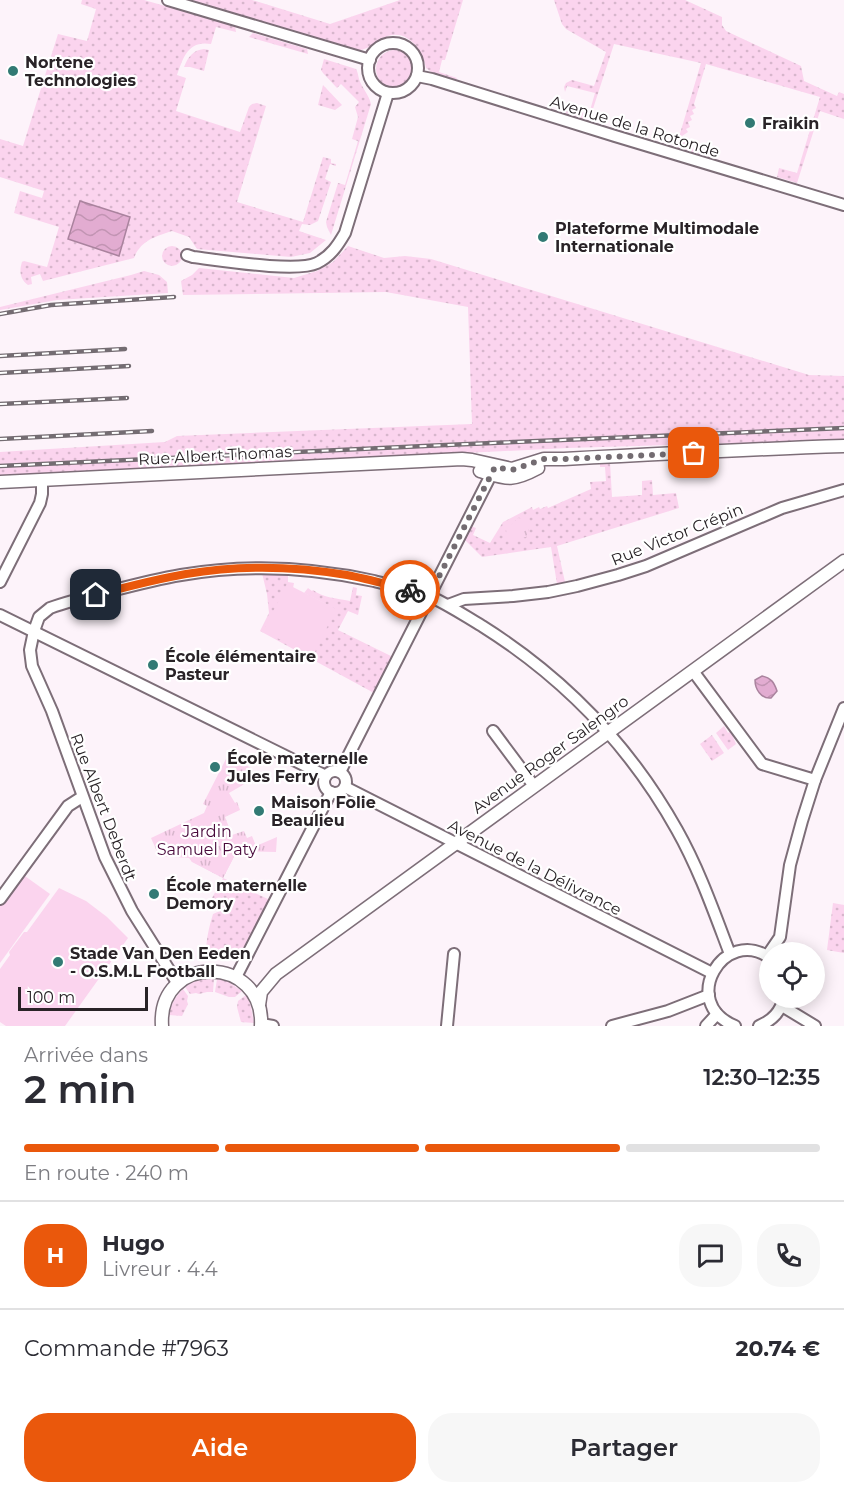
<!DOCTYPE html>
<html lang="fr">
<meta charset="utf-8">
<style>
:root{--surface:#fff;--page:#f7f7f7;--text:#2b2b33;--muted:#7c7c81;--line:#e1e1e2;--accent:#ea580c}
body{margin:0;font-family:Montserrat,sans-serif;background:var(--page);color:var(--text);height:100vh;display:flex;flex-direction:column;font-size:22px;white-space:nowrap}
*{box-sizing:border-box;margin:0}
p{font-size:20px;color:var(--muted)}
.icon{flex:none;width:33px;height:33px;fill:none;stroke:currentColor;stroke-width:2;stroke-linecap:round;stroke-linejoin:round}
.map{position:relative;height:1026px;overflow:hidden}
.panel{display:flex;flex-direction:column;background:var(--surface);flex:1}
.panel>*{flex:none}
.controls{position:absolute;left:759px;top:942px;display:grid;gap:12px}
.controls a{display:grid;place-items:center;width:66px;height:66px;border-radius:50%;background:var(--surface);box-shadow:0 3px 15px #0003;font-size:30px}
.scale{position:absolute;left:18px;bottom:15px;width:130px;box-sizing:border-box;padding-left:6px;border:3px solid #292327;border-top:0;font-size:16px;line-height:21px;white-space:nowrap;color:#292327;-webkit-text-stroke:4px #fff;paint-order:stroke}
.pin{position:absolute;display:grid;place-items:center;width:51px;height:51px;color:#fff;margin:-26px;border-radius:12px;box-shadow:0 3px 9px #0006}
.courier{position:absolute;display:grid;place-items:center;width:60px;height:60px;margin:-30px;border:4px solid #ea580c;border-radius:50%;background:#fff;color:#222;box-shadow:0 2px 8px #0007}
.head em{font-style:normal;font-weight:600}
.head div{display:flex;flex-direction:column-reverse}
.head{display:flex;align-items:center;justify-content:space-between;height:102px;padding:0 24px}
h1{font-size:39px;font-weight:600;line-height:45px}
.bar{display:grid;grid-template-columns:repeat(4,1fr);gap:9px 6px;align-content:center;height:72px;padding:0 24px}
.bar i{height:8px;border-radius:4px;background:var(--line)}
.bar .selected{background:var(--accent)}
.bar p{grid-column:span 4}
.line{display:flex;align-items:center;gap:15px;padding:0 24px;border-top:2px solid var(--line)}
.line div{flex:1}
.round{display:grid;place-items:center;flex:none;width:63px;height:63px;border-radius:24px;background:var(--page)}
.cta{display:flex;gap:12px;margin-top:auto;padding:12px 24px}
.cta a{flex:1;height:69px;border-radius:24px;background:var(--accent);color:#fff;font-size:24px;font-weight:600;line-height:69px;text-align:center}
.cta a+a{background:var(--page);color:var(--text)}
.map>svg:first-child{display:block}
.grass{fill:url(#grass-dots)}
.park{fill:url(#park-tufts)}
.pitch{fill:#fbd4ee}
.water{fill:url(#water-waves);stroke:#aa839e;stroke-width:1.5}
.lines{fill:none;stroke-linecap:round;stroke-linejoin:round}
.minor-casing{stroke:#7d6e78;stroke-width:14}
.tertiary-casing{stroke:#7d6e78;stroke-width:15}
.minor{stroke:#fff;stroke-width:10}
.tertiary{stroke:#fff;stroke-width:12}
.rail-casing{stroke:#746c72;stroke-width:4.5}
.rail{stroke:#fff;stroke-width:2;stroke-dasharray:7;stroke-linecap:butt}
.done{stroke:#736c71;stroke-width:6;stroke-dasharray:0 10.8}
.route{stroke:#ea580c;stroke-width:8}
.poi-dot{fill:#327a74;stroke:#fff;stroke-width:2}
.labels{text-anchor:middle;stroke-width:4.5;stroke-linejoin:round;paint-order:stroke}
.poi-label{font-size:16px;font-weight:bold;fill:#292327;stroke:#fff;text-anchor:start}
.street-label{font-size:16px;fill:#292327;stroke:#fff}
.park-label{font-size:16px;fill:#490a3c;stroke:#fff}
</style>
<div class="map">
<svg width="844" height="1026" viewBox="0 0 844 1026">
<defs>
<pattern id="grass-dots" width="8" height="8" patternUnits="userSpaceOnUse" patternTransform="scale(1.5)"><rect width="8" height="8" fill="#fbd4ee"/><path d="M2 2h.1M6 6h.1" fill="none" stroke="#d7b6cc" stroke-width="1.8" stroke-linecap="round"/></pattern>
<pattern id="park-tufts" width="24" height="20" patternUnits="userSpaceOnUse" patternTransform="scale(1.5)"><rect width="24" height="20" fill="#fbd4ee"/><path d="M3 7l-1-3M5 7V3M7 7l1-3M15 17l-1-3M17 17v-4M19 17l1-3" fill="none" stroke="#d7b6cc"/></pattern>
<pattern id="water-waves" width="16" height="10" patternUnits="userSpaceOnUse" patternTransform="scale(1.5)"><rect width="16" height="10" fill="#e2acd1"/><path d="M0 5q4-4 8 0t8 0" fill="none" stroke="#c294b3"/></pattern>
</defs>
<rect width="100%" height="100%" fill="#fdf3fa"/>
<g class="grass">
<path d="M82,0h62l91,26 1,6 -20,-5 -5,17c-23,-4 -28,14 -34,31l9,3 -10,33 64,21 9,-25 3,-3 5,-1 9,3 -29,96 66,20 20,-65 8,2v4l5,1v2l-6,-2 -5,15 6,3 -13,39 -8,4 -8,-1 -3,7 27,9 -16,13 -19,4 -94,-8 -8,-12 -17,-6c-17,6 -31,9 -38,27l-91,23 -3,-7 -9,3 1,7 -4,1c-8,-6 -9,-14 -6,-23l2,-1 23,6 12,-40 -45,-14 6,-22 22,7 2,-7 -44,-14v-38l23,7 35,-112 29,7 9,-32 -15,-5z"/>
<path d="M191,0h61l78,24 70,-24h63l-18,60h-3l-3,12 18,6 -2,3 -21,-7 -8,-6c-3,-17 -18,-39 -38,-32 -5,2 -8,5 -12,8 -6,3 -12,5 -18,7z"/>
<polygon points="554,0 685,0 722,17 722,25 726,31 801,66 804,81 837,96 839,92 844,94 844,119 820,111 797,183 777,177 779,168 797,173 820,97 706,64 694,104 696,108 692,110 694,114 690,116 692,120 688,122 690,127 686,129 688,132 682,136 688,147 708,153 707,156 676,147 701,63 614,44 590,118 588,117 586,120 561,111 558,108 561,100 563,100 561,106 589,114 595,93 567,86 565,92 564,87 566,83 572,80 594,86 606,52 566,29 562,24"/>
<polygon points="253,33 307,49 308,54 249,37"/>
<path d="M204,49l5,1 -5,21 -14,-4h-6c4,-10 9,-17 20,-18z"/>
<circle cx="395" cy="69" r="19"/>
<path d="M324,59l32,10c2,3 2,7 3,10 3,9 10,16 12,25l-40,131 -4,-8 -1,-5 12,-39 7,2 13,-44 -6,-2 6,-22 -3,-10 4,-5 -18,-18 -4,4 -14,-15 -2,-3z"/>
<polygon points="323,85 342,105 335,110 318,105"/>
<polygon points="348,246 384,258 405,256 431,259 809,375 844,376 844,440 568,448 0,476 0,452 165,442 177,436 472,424 468,307 386,292 183,295 181,281 192,275 199,268 294,278 317,271 333,262"/>
<circle cx="172" cy="256" r="10"/>
<polygon points="144,271 159,275 167,282 168,293 57,300 0,310 0,307 131,275"/>
<polygon points="610,462 612,497 642,495 642,481 652,480 653,495 676,493 679,508 557,546 565,582 557,584 551,547 482,557 464,539 470,526 476,528 473,535 490,543 503,522 532,507 533,510 539,507 540,509 547,506 548,508 591,489 590,482 606,481 605,467 600,467 600,463"/>
<path d="M262,573l26,1v8l6,1 -1,5 -6,-3 49,24 -32,-16 4,-5 4,3 1,-1c11,8 23,8 37,11l3,-14 4,1 -1,7 6,1 -4,19 -10,-4 -10,19 55,27 -19,36 -114,-62 9,-18 -2,-19z"/>
<polygon points="724,726 728,733 732,730 736,735 733,737 736,744 728,750 716,733"/>
<polygon points="712,735 724,753 712,761 700,744"/>
<path d="M238,839l11,12h-12l-14,27 47,22 -29,59 -22,-5h-13c0,-14 3,-27 7,-40l7,-3 -8,-13 11,-20 -32,-17z"/>
<polygon points="833,903 844,905 844,953 827,950"/>
<polygon points="204,979 214,979 213,992 207,992 199,994 196,993 190,994 185,987 193,982"/>
<polygon points="217,979 227,981 242,991 235,997 229,997 215,992"/>
<path d="M183,989l5,7 -1,5 1,3 -6,12 -13,-1c2,-11 6,-18 14,-26z"/>
<polygon points="246,995 250,1002 254,1023 241,1022 237,1007 238,1001"/>
</g>
<g class="park">
<polygon points="518,518 527,519 529,530 526,537 507,541 506,529"/>
<polygon points="229,753 243,760 242,763 251,768 255,778 229,793 235,803 237,802 240,810 225,817 232,835 244,831 247,838 252,836 256,846 277,837 276,852 237,851 223,878 192,862 189,858 159,856 151,838 204,813 207,806 203,804"/>
</g>
<g class="pitch">
<polygon points="287,584 336,609 313,656 263,631"/>
<polygon points="22,874 50,894 0,963 0,905"/>
<polygon points="59,888 86,901 107,917 128,938 65,1026 6,1026 0,1022 0,969 10,955 9,952 24,932 27,932"/>
</g>
<g class="water">
<polygon points="80,201 130,217 119,256 68,239"/>
<path d="M762,676c9,2 12,6 15,15l-6,7c-10,1 -16,-9 -16,-18z"/>
</g>
<g class="lines">
<g class="minor-casing">
<g id="minor">
<polyline points="168,0 370,60"/>
<circle cx="393" cy="68" r="25"/>
<polyline points="417,76 432,79 615,136 844,205"/>
<path d="M187,255l6,2c26,3 103,16 124,6 14,-7 21,-18 28,-30l43,-140"/>
<polyline points="0,582 40,503 42,494 42,480"/>
<polyline points="448,605 464,599 513,596 548,592 577,586 618,575 646,566 782,508 844,490"/>
<polyline points="0,615 326,776"/>
<polyline points="693,671 762,764 815,780"/>
<polyline points="493,731 534,786"/>
<circle cx="335" cy="782" r="11"/>
<polyline points="340,772 495,467"/>
<polyline points="345,787 712,973"/>
<polyline points="0,899 68,806 82,797"/>
<polyline points="767,956 780,937 790,865 802,821 815,780 844,708"/>
<polyline points="236,977 331,792"/>
<path d="M178,984l-46,-73 -27,-54 -53,-146 -20,-45 -2,-16 4,-19 5,-14 11,-9c19,-7 40,-12 61,-17 23,-6 46,-12 70,-16 64,-11 130,-8 193,6 19,5 38,9 57,16 18,8 34,19 51,29 81,51 148,120 195,204 22,39 37,82 53,124"/>
<polyline points="782,1006 815,1026"/>
<polyline points="261,1024 273,1026"/>
<polyline points="447,1026 454,954"/>
<polyline points="612,1026 668,1011 709,995"/>
<polyline points="706,1026 717,1014"/>
<path d="M735,1026c-57,-23 -11,-101 35,-68"/>
<path d="M759,1026c14,-6 21,-14 25,-28"/>
</g>
</g>
<g class="tertiary-casing">
<g id="tertiary">
<path d="M480,471c27,8 32,11 58,-3"/>
<path d="M0,482l462,-23 10,1 40,9 32,-10h20c93,-5 187,-10 280,-13"/>
<polyline points="259,1005 261,992 276,974 844,561"/>
<path d="M162,1026c-5,-73 103,-72 99,0"/>
</g>
</g>
<use href="#minor" class="minor"/>
<use href="#tertiary" class="tertiary"/>
<g class="rail-casing">
<g id="rail">
<polyline points="0,314 51,305 174,297"/>
<polyline points="0,356 125,349"/>
<polyline points="0,373 129,366"/>
<polyline points="0,404 127,398"/>
<polyline points="0,439 152,431"/>
<polyline points="0,466 446,445 844,428"/>
</g>
</g>
<use href="#rail" class="rail"/>
</g>
<g class="lines">
<polyline class="done" points="410,590 429,596 495,467 512,470 544,459 564,459 694,453"/>
<path class="route" d="M96,595c30,-8 60,-16 90,-21 53,-9 108,-8 161,1 21,4 42,10 63,15"/>
</g>
<g class="poi-dot">
<circle cx="13" cy="71" r="6"/>
<circle cx="750" cy="123" r="6"/>
<circle cx="543" cy="237" r="6"/>
<circle cx="153" cy="665" r="6"/>
<circle cx="215" cy="767" r="6"/>
<circle cx="259" cy="811" r="6"/>
<circle cx="154" cy="894" r="6"/>
<circle cx="58" cy="962" r="6"/>
</g>
<g class="labels">
<g class="poi-label">
<text x="25" y="68">Nortene<tspan x="25" dy="18">Technologies</tspan></text>
<text x="762" y="129">Fraikin</text>
<text x="555" y="234">Plateforme Multimodale<tspan x="555" dy="18">Internationale</tspan></text>
<text x="165" y="662">École élémentaire<tspan x="165" dy="18">Pasteur</tspan></text>
<text x="227" y="764">École maternelle<tspan x="227" dy="18">Jules Ferry</tspan></text>
<text x="271" y="808">Maison Folie<tspan x="271" dy="18">Beaulieu</tspan></text>
<text x="166" y="891">École maternelle<tspan x="166" dy="18">Demory</tspan></text>
<text x="70" y="959">Stade Van Den Eeden<tspan x="70" dy="18">- O.S.M.L Football</tspan></text>
</g>
<g class="street-label">
<text transform="translate(635 126) rotate(17)" y="6">Avenue de la Rotonde</text>
<text transform="translate(215 455) rotate(-3)" y="6">Rue Albert Thomas</text>
<text transform="translate(677 534) rotate(-22)" y="6">Rue Victor Crépin</text>
<text transform="translate(550 754) rotate(-36)" y="6">Avenue Roger Salengro</text>
<text transform="translate(104 807) rotate(69)" y="6">Rue Albert Deberdt</text>
<text transform="translate(535 867) rotate(27)" y="6">Avenue de la Délivrance</text>
</g>
<g class="park-label">
<text x="207" y="837">Jardin<tspan x="207" dy="18">Samuel Paty</tspan></text>
</g>
</g>
</svg>
<div class="controls">
<a><svg class="icon" aria-label="locate" viewBox="0 0 24 24"><circle cx="12" cy="12" r="6"/><path d="M12 2v4M12 18v4M2 12h4M18 12h4"/></svg></a>
</div>
<div class="scale">100 m</div>
<div class="pin" style="left:694px;top:453px;background:#ea580c"><svg class="icon" aria-label="bag" viewBox="0 0 24 24"><path d="M5 8h14l-1 12H6zM9 8a3 3 0 0 1 6 0"/></svg></div>
<div class="pin" style="left:96px;top:595px;background:#1f2937"><svg class="icon" aria-label="home" viewBox="0 0 24 24"><path d="M3 11l9-7 9 7M6 9v11h12V9"/></svg></div>
<div class="courier" style="left:410px;top:590px"><svg class="icon" aria-label="bike" viewBox="0 0 24 24"><circle cx="6" cy="16" r="4"/><circle cx="18" cy="16" r="4"/><path d="M6 16l4-8h5l3 8M10 8l3 8H6M13 5h3"/></svg></div>
</div>
<section class="panel">
<div class="head"><div><h1>2 min</h1><p>Arrivée dans</p></div><em>12:30–12:35</em></div>
<div class="bar"><i class="selected"></i><i class="selected"></i><i class="selected"></i><i></i><p>En route · 240 m</p></div>
<div class="line" style="height:108px"><b class="round" style="background:var(--accent);color:#fff">H</b><div><b>Hugo</b><p>Livreur · 4.4</p></div><a class="round"><svg class="icon" aria-label="chat" viewBox="0 0 24 24"><path d="M4 5h16v11H9l-5 4z"/></svg></a><a class="round"><svg class="icon" aria-label="phone" viewBox="0 0 24 24"><path d="M5 4h4l2 5-3 2q2 4 5 5l2-3 5 2v4C11 20 4 13 5 4z"/></svg></a></div>
<div class="line" style="height:78px"><div>Commande #7963</div><b>20.74 €</b></div>
<div class="cta"><a>Aide</a><a>Partager</a></div>
</section>
